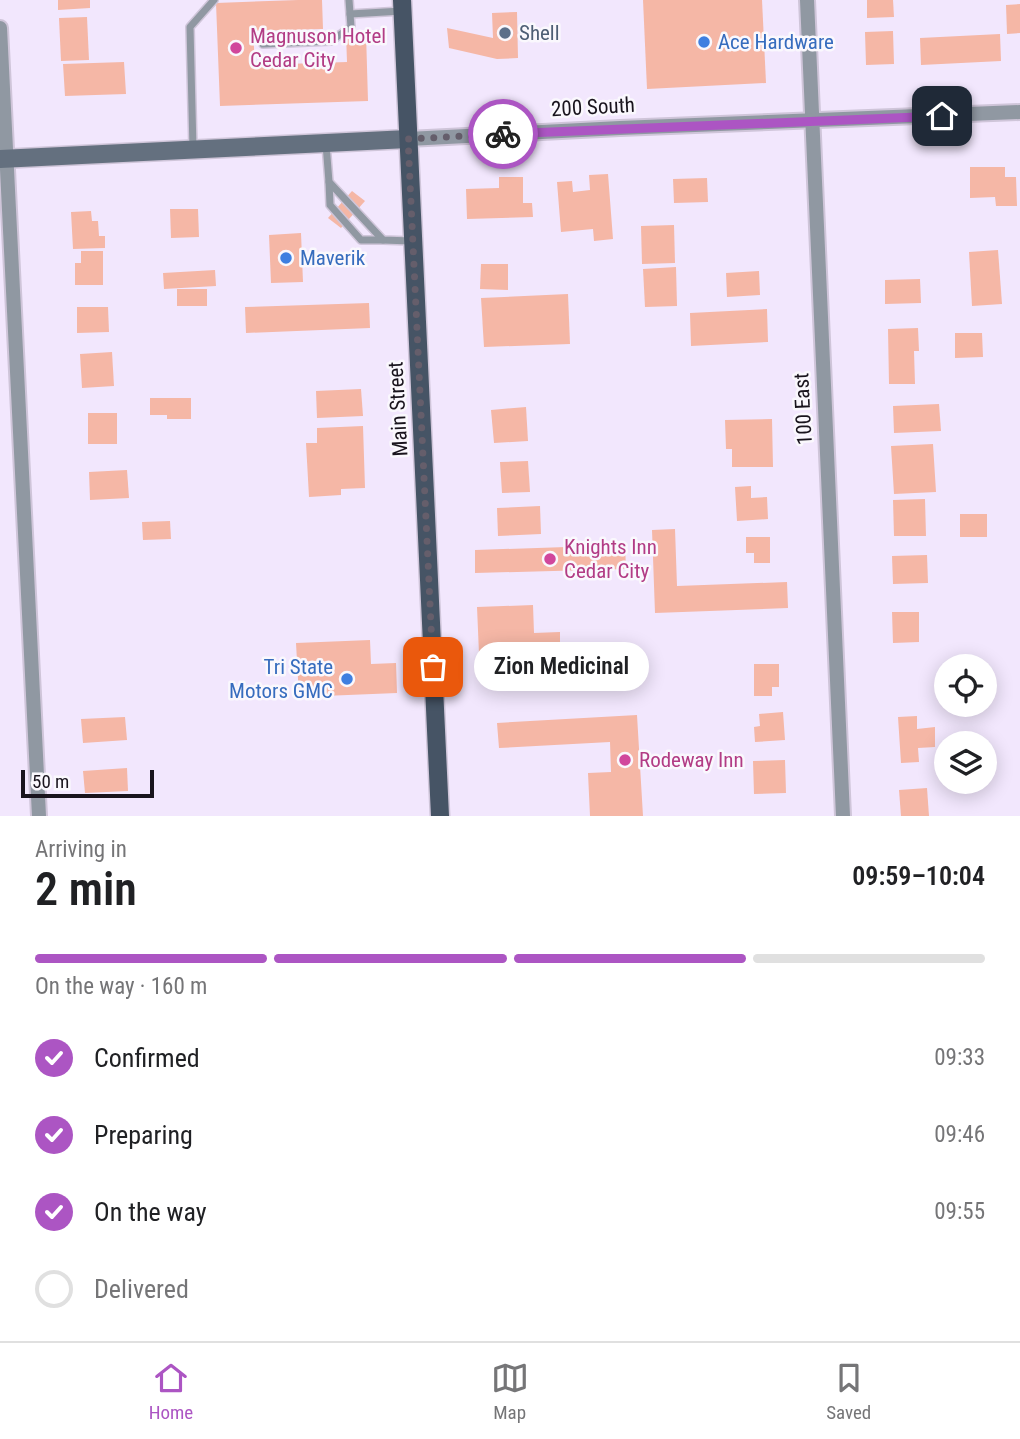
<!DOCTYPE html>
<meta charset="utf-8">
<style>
:root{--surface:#fff;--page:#f6f6f6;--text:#202124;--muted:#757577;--line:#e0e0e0;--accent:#ac55c3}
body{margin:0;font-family:"Roboto Condensed",sans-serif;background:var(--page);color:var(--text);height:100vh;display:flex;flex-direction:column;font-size:26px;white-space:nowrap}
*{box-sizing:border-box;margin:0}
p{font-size:23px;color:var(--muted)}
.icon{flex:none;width:38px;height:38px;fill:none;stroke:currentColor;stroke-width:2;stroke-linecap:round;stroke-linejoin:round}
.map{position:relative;height:816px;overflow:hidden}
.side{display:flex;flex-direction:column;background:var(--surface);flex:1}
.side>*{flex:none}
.fabs{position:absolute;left:934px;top:654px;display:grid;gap:14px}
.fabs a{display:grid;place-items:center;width:63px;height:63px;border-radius:50%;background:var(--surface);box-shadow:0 4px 18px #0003;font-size:35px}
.scale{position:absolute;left:21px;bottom:18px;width:133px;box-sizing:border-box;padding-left:7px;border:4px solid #19141d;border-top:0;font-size:19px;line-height:24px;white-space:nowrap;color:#19141d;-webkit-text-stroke:5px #faf8fd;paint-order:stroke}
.pin{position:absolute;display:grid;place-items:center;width:60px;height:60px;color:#fff;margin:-30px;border-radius:14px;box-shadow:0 4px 10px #0006}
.courier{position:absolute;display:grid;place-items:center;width:70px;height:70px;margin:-35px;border:5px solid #ac55c3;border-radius:50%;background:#fff;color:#222;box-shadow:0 2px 9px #0007}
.bubble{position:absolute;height:49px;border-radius:24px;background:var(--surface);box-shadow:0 4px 18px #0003;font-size:23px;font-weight:600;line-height:49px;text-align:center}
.headline em{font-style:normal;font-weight:600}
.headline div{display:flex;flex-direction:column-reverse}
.headline{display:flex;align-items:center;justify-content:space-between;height:119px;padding:0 35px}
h1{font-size:46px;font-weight:600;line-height:52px}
.bar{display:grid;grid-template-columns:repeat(4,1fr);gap:10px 7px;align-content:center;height:84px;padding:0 35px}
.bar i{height:9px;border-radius:5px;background:var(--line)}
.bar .active{background:var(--accent)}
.bar p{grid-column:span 4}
ol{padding:0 35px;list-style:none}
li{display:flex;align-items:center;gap:21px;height:77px}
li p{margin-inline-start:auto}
li .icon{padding:7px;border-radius:50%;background:var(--accent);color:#fff;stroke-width:4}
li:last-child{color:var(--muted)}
li i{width:38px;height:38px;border:4px solid var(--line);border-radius:50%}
.dock{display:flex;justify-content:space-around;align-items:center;height:98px;border-top:2px solid var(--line);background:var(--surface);font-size:19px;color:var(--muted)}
.dock a{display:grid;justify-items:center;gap:4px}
.dock .active{color:var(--accent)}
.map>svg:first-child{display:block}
.building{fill:#f5b7a6}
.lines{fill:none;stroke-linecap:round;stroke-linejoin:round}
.lane-casing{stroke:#cfc5d9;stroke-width:10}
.street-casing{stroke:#cfc5d9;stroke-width:18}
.secondary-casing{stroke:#cfc5d9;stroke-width:21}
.primary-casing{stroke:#cfc5d9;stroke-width:21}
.lane{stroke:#9098a2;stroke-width:7}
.street{stroke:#9098a2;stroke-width:14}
.secondary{stroke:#64707f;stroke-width:18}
.primary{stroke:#465465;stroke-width:18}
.done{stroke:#655e6b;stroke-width:7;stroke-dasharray:0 12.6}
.route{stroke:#ac55c3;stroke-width:9}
.service-dot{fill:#5c6f8a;stroke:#faf8fd;stroke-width:2.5}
.shop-dot{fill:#3f7fe0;stroke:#faf8fd;stroke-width:2.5}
.hotel-dot{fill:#d1479c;stroke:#faf8fd;stroke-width:2.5}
.labels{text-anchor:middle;stroke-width:5;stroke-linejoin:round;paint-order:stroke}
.service-label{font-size:21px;fill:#4e5e75;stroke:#faf8fd;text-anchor:start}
.hotel-label{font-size:21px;fill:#b23c85;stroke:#faf8fd;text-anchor:start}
.shop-label{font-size:21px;fill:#366cbe;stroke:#faf8fd;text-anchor:start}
.street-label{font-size:21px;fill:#19141d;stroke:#faf8fd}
</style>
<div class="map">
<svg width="1020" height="816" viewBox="0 0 1020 816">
<rect width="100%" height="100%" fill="#f2e7fd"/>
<g class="building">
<polygon points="58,0 90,0 90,8 58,10"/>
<polygon points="298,0 322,0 323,29 253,31 255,65 347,62 346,34 366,33 368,101 220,106 216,3"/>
<polygon points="643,0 762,0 766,83 647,89"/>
<polygon points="867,0 893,0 894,17 867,18"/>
<polygon points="1020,4 1020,33 1007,34 1006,5"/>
<polygon points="517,12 518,58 497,59 449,48 447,28 493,38 492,13"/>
<polygon points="87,17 89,60 61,61 59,18"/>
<polygon points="893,31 894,64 866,65 865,32"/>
<polygon points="1000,34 1001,61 921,65 920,38"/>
<polygon points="124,62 126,94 65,96 63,64"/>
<polygon points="970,167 1005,167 1005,177 1016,177 1017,206 996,206 995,197 970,198"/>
<polygon points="608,174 613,239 594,241 593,229 561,232 557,182 572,181 573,192 590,190 589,175"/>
<polygon points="499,177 523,177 523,203 532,203 533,217 467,219 466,189 499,188"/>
<polygon points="707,178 708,202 674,203 673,179"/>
<polygon points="352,191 365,201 341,228 328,218"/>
<polygon points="170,209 198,209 199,237 171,238"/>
<polygon points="91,211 92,221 98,221 99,236 105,236 105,248 73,249 71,212"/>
<polygon points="674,225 675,263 642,264 641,226"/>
<polygon points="301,233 303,282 271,283 269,235"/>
<polygon points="998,250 1002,304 972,306 969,252"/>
<polygon points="81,251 103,251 103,285 75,285 75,263 81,263"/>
<polygon points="481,264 508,264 508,290 480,289"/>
<polygon points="676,267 677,306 645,307 643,269"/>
<polygon points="215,270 216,286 164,289 163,273"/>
<polygon points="759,271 760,295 727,297 726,273"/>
<polygon points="920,279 921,303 885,304 885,280"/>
<rect x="177" y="289" width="30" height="17"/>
<polygon points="568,294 570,344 484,347 481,298"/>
<polygon points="369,303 370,328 246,333 245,307"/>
<polygon points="77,307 108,307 109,332 77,333"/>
<polygon points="767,309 768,342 691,346 690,313"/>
<polygon points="918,328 919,351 914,351 915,384 889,384 888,329"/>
<polygon points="955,333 982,333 983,357 955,358"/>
<polygon points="112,352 114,386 82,388 80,354"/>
<polygon points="361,389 363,416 317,418 316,391"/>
<polygon points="150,398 191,398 191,419 167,419 167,415 150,415"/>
<polygon points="939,404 941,431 894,433 893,406"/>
<polygon points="526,407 528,441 494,443 491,410"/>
<rect x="88" y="413" width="29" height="31"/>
<polygon points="772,419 773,467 732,467 732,449 726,449 725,420"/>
<polygon points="363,426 365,488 341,489 341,495 309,497 306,443 317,443 317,428"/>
<polygon points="933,444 936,492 894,494 891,446"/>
<polygon points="528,461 530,492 502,493 500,462"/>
<polygon points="127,470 129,498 90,500 89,472"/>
<polygon points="751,486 751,498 767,497 768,519 737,521 735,487"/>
<polygon points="925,499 926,536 894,536 893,500"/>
<polygon points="540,506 541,534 498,536 497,508"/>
<rect x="960" y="514" width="27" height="23"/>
<polygon points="170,521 171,539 143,540 142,522"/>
<polygon points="675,529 677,586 787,582 788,608 655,613 652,530"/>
<polygon points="746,537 770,537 770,563 754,563 754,553 746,553"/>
<polygon points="625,545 626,569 475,573 475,550"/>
<polygon points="927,555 928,583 893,584 892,556"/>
<polygon points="533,605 534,633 560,632 560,649 552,649 553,674 480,677 477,607"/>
<polygon points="892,612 919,612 919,642 893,643"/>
<polygon points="370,640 371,664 396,663 397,693 299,697 296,643"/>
<polygon points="754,664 779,664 779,687 772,687 772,696 754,696"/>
<rect x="941" y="684" width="6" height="19"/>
<rect x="952" y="705" width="25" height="7"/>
<polygon points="783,712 785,740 755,742 754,727 760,726 759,714"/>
<polygon points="637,715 643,816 590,816 588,773 611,772 610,742 499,748 497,723"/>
<polygon points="917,716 917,729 935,727 935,747 918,748 919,762 901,763 898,717"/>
<polygon points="125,717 127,740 83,743 81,719"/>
<polygon points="785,760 786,793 754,794 753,761"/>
<polygon points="127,768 128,791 85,793 83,771"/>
<polygon points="927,788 929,816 901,816 899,790"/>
</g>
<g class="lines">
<g class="lane-casing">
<g id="lane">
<polyline points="350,14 402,11"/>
<polyline points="263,44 331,41 351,27 349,0"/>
<polyline points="326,144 329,182 383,240 411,241"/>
<polyline points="193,149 190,27 214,0"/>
<polyline points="329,182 330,205 361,240 383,240"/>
</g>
</g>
<g class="street-casing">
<g id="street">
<polyline points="807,0 843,816"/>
<polyline points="0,28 39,816"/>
<polyline points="408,139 620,128 1020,112"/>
</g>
</g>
<g class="secondary-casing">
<polyline id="secondary" points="0,159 408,139"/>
</g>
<g class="primary-casing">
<polyline id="primary" points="402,0 440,816"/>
</g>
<use href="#lane" class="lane"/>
<use href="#street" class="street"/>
<use href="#secondary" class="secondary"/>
<use href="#primary" class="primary"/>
</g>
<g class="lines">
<polyline class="done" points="433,667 408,139 503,134"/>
<polyline class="route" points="503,134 942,116"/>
</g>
<circle class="service-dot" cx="505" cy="33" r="7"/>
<g class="shop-dot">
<circle cx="704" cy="42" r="7"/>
<circle cx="286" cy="258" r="7"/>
<circle cx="347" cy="679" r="7"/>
</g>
<g class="hotel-dot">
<circle cx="236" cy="48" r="7"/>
<circle cx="550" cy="559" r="7"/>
<circle cx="625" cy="760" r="7"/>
</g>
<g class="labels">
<g class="service-label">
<text x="519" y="40">Shell</text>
</g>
<g class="hotel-label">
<text x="250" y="43">Magnuson Hotel<tspan x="250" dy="24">Cedar City</tspan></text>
<text x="564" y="554">Knights Inn<tspan x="564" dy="24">Cedar City</tspan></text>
<text x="639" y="767">Rodeway Inn</text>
</g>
<g class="shop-label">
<text x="718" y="49">Ace Hardware</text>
<text x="300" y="265">Maverik</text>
<text x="333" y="674" text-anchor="end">Tri State<tspan x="333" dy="24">Motors GMC</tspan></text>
</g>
<g class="street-label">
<text transform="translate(593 107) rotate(-3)" y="7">200 South</text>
<text transform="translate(398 409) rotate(-93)" y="7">Main Street</text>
<text transform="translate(803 409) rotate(-93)" y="7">100 East</text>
</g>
</g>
</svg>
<div class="fabs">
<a><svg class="icon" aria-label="locate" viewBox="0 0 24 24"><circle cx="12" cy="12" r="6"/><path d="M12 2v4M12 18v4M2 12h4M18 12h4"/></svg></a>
<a><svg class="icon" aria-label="layers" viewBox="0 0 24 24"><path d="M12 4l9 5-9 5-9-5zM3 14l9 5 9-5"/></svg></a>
</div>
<div class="scale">50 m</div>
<div class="pin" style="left:433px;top:667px;background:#ea580c"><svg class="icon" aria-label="bag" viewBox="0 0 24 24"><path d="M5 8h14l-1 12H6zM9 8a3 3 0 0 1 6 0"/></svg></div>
<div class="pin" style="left:942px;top:116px;background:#1f2937"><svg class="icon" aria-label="home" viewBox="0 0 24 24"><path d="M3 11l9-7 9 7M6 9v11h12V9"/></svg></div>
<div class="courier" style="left:503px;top:134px"><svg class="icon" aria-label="bike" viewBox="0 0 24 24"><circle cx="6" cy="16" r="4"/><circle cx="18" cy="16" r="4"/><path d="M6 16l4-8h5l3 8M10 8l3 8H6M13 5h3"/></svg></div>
<div class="bubble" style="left:474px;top:642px;width:175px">Zion Medicinal</div>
</div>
<section class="side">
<div class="headline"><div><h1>2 min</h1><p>Arriving in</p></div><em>09:59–10:04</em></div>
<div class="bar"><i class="active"></i><i class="active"></i><i class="active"></i><i></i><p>On the way · 160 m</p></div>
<ol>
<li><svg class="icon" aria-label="check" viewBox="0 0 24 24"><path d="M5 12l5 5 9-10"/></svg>Confirmed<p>09:33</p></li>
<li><svg class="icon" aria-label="check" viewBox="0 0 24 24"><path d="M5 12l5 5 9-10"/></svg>Preparing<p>09:46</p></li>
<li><svg class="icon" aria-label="check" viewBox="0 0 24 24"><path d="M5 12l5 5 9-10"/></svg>On the way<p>09:55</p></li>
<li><i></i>Delivered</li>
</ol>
</section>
<nav class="dock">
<a class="active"><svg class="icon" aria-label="home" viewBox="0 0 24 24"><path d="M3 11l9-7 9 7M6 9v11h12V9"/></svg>Home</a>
<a><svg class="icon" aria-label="map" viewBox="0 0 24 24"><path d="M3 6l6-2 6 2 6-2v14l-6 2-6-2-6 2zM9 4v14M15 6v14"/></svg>Map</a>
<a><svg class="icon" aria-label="saved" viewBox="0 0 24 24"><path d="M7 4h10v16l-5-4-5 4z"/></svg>Saved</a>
</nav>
